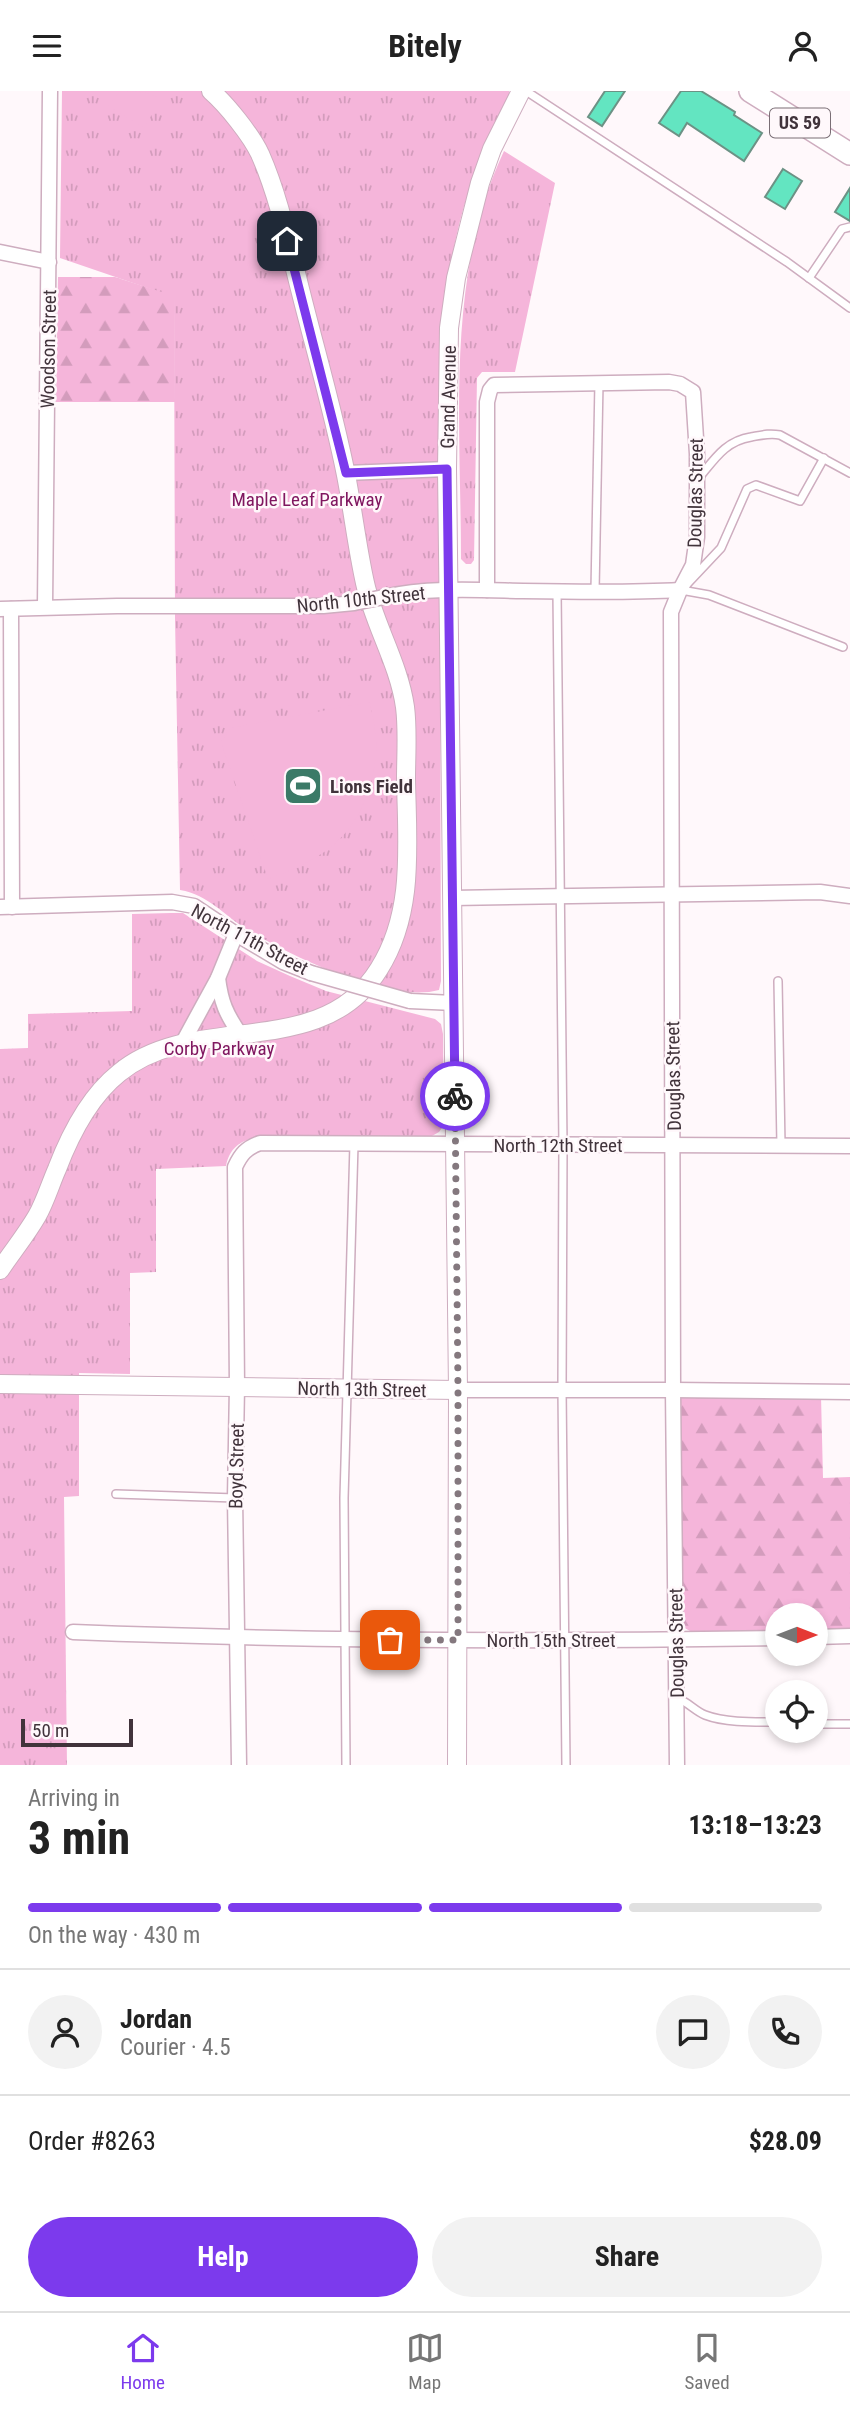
<!DOCTYPE html>
<meta charset="utf-8">
<style>
:root{--surface:#fff;--page:#f2f2f2;--text:#222;--muted:#767676;--line:#e0e0e0;--accent:#7c3aed}
body{margin:0;font-family:"Roboto Condensed",sans-serif;background:var(--page);color:var(--text);height:100vh;display:flex;flex-direction:column;font-size:26px;white-space:nowrap}
*{box-sizing:border-box;margin:0}
p{font-size:23px;color:var(--muted)}
.icon{flex:none;width:38px;height:38px;fill:none;stroke:currentColor;stroke-width:2;stroke-linecap:round;stroke-linejoin:round}
.map{position:relative;height:1674px;overflow:hidden}
.drawer{display:flex;flex-direction:column;background:var(--surface);flex:1}
.drawer>*{flex:none}
.needle{width:46px;rotate:90deg}
.tools{position:absolute;left:765px;top:1512px;display:grid;gap:14px}
.tools a{display:grid;place-items:center;width:63px;height:63px;border-radius:50%;background:var(--surface);box-shadow:0 4px 10px #0003;font-size:35px}
.scale{position:absolute;left:21px;bottom:18px;width:112px;box-sizing:border-box;padding-left:7px;border:4px solid #41333b;border-top:0;font-size:19px;line-height:24px;white-space:nowrap;color:#41333b;-webkit-text-stroke:5px #fff8fb;paint-order:stroke}
.pin{position:absolute;display:grid;place-items:center;width:60px;height:60px;color:#fff;margin:-30px;border-radius:14px;box-shadow:0 4px 10px #0006}
.courier{position:absolute;display:grid;place-items:center;width:70px;height:70px;margin:-35px;border:5px solid #7c3aed;border-radius:50%;background:#fff;color:#222;box-shadow:0 2px 9px #0007}
.overview em{font-style:normal;font-weight:700}
.overview div{display:flex;flex-direction:column-reverse}
.overview{display:flex;align-items:center;justify-content:space-between;height:119px;padding:0 28px}
h1{font-size:46px;font-weight:700;line-height:52px}
.bar{display:grid;grid-template-columns:repeat(4,1fr);gap:10px 7px;align-content:center;height:84px;padding:0 28px}
.bar i{height:9px;border-radius:5px;background:var(--line)}
.bar .active{background:var(--accent)}
.bar p{grid-column:span 4}
.line{display:flex;align-items:center;gap:18px;padding:0 28px;border-top:2px solid var(--line)}
.line div{flex:1}
.round{display:grid;place-items:center;flex:none;width:74px;height:74px;border-radius:37px;background:var(--page)}
.button{display:flex;gap:14px;margin-top:auto;padding:14px 28px}
.button a{flex:1;height:80px;border-radius:42px;background:var(--accent);color:#fff;font-size:28px;font-weight:700;line-height:80px;text-align:center}
.button a+a{background:var(--page);color:var(--text)}
header{display:flex;justify-content:space-between;align-items:center;height:91px;padding:0 28px;background:var(--surface);font-size:32px;font-weight:700}
.tab-bar{display:flex;justify-content:space-around;align-items:center;height:98px;border-top:2px solid var(--line);background:var(--surface);font-size:19px;color:var(--muted)}
.tab-bar a{display:grid;justify-items:center;gap:4px}
.tab-bar .active{color:var(--accent)}
.map>svg:first-child{display:block}
.grass{fill:url(#grass-tufts)}
.forest{fill:url(#forest-firs)}
.pitch{fill:#f5b5da}
.building{fill:#63e5c1;stroke:#6c9285;stroke-width:2}
.lines{fill:none;stroke-linecap:round;stroke-linejoin:round}
.service-casing{stroke:#ceadbf;stroke-width:10}
.minor-casing{stroke:#ceadbf;stroke-width:17}
.tertiary-casing{stroke:#ceadbf;stroke-width:20}
.primary-casing{stroke:#ceadbf;stroke-width:24}
.service{stroke:#fff;stroke-width:7}
.minor{stroke:#fff;stroke-width:14}
.tertiary{stroke:#fff;stroke-width:18}
.primary{stroke:#fff;stroke-width:21}
.minor-bridge-casing{stroke:#ceadbf;stroke-width:17;stroke-linecap:butt}
.minor-bridge{stroke:#fff;stroke-width:14}
.done{stroke:#84787e;stroke-width:7;stroke-dasharray:0 12.6}
.route{stroke:#7c3aed;stroke-width:9}
.labels{text-anchor:middle;stroke-width:5;stroke-linejoin:round;paint-order:stroke}
.shield{fill:#fff8fb;stroke:#7a6e75;stroke-width:2}
.shield-label{font-size:18px;font-weight:bold;fill:#41333b}
.street-label{font-size:19px;fill:#41333b;stroke:#fff8fb}
.park-label{font-size:19px;fill:#801760;stroke:#fff8fb}
.poi-label{font-size:19px;font-weight:bold;fill:#41333b;stroke:#fff8fb;text-anchor:start}
</style>
<header><svg class="icon" aria-label="menu" viewBox="0 0 24 24"><path d="M4 6h16M4 12h16M4 18h16"/></svg>Bitely<svg class="icon" aria-label="person" viewBox="0 0 24 24"><circle cx="12" cy="8" r="4"/><path d="M4 21q1-7 8-7t8 7"/></svg></header>
<div class="map">
<svg width="850" height="1674" viewBox="0 0 850 1674">
<defs>
<pattern id="grass-tufts" width="24" height="20" patternUnits="userSpaceOnUse" patternTransform="scale(1.75)"><rect width="24" height="20" fill="#f5b5da"/><path d="M3 7l-1-3M5 7V3M7 7l1-3M15 17l-1-3M17 17v-4M19 17l1-3" fill="none" stroke="#d39cbc"/></pattern>
<pattern id="forest-firs" width="22" height="20" patternUnits="userSpaceOnUse" patternTransform="scale(1.75)"><rect width="22" height="20" fill="#f5b5da"/><path d="M5 1l3.5 6h-7zM16 11l3.5 6h-7z" fill="#d39cbc"/></pattern>
</defs>
<rect width="100%" height="100%" fill="#fff8fb"/>
<g class="grass">
<path d="M62,0h447l1,5c-10,21 -21,42 -30,64 -24,58 -34,123 -41,185l2,636 -2,9c-50,14 -148,-34 -191,-60 -25,-15 -39,-35 -68,-40l-5,-272 -1,-321 -114,-39z"/>
<path d="M504,60l51,32 -40,189h-33l-5,6 -3,182 -3,4h-5l-5,-5c0,-135 -16,-283 43,-408z"/>
<path d="M171,822h12l74,48 33,15 36,15 109,28 6,5 2,10 1,91 -5,7 -7,4h-170c-20,4 -32,10 -36,30l-70,3v103l-26,1v101l-51,-1v123l-15,1 3,268h-67v-716l28,-1v-34l104,-3v-97z"/>
</g>
<g class="forest">
<polygon points="58,186 115,186 174,205 175,311 56,311"/>
<polygon points="684,1304 821,1305 823,1387 850,1386 850,1539 816,1539 816,1524 777,1524 777,1540 690,1540 681,1535 678,1310"/>
</g>
<g class="pitch">
<path d="M120,0c14,0 31,0 40,9l-6,10 -4,2 1,4 -7,12 -36,-22z"/>
<path d="M370,611c2,12 5,25 6,38 2,16 -3,33 -7,48 -16,54 -52,73 -101,91l-47,-137 9,-14z"/>
</g>
<g class="building">
<polygon points="605,0 625,0 602,35 588,26"/>
<polygon points="681,0 701,0 735,21 734,24 762,42 744,70 687,32 679,45 659,32"/>
<polygon points="783,78 802,90 785,118 765,106"/>
<polygon points="850,97 850,130 835,121"/>
</g>
<g class="lines">
<g class="service-casing">
<g id="service">
<polyline points="526,0 787,171 850,217"/>
<polyline points="809,187 842,138 850,136"/>
<path d="M698,388c16,-19 27,-38 53,-42 11,-2 18,-4 29,-2l70,38"/>
<polyline points="688,492 721,457 747,398 756,394 800,410 824,367"/>
<polyline points="681,499 709,504 843,556"/>
<polyline points="595,500 599,291"/>
<polyline points="557,501 563,1054 562,1299 566,1674"/>
<polyline points="778,890 781,1054"/>
<polyline points="116,1403 235,1407"/>
<path d="M677,1607c11,4 18,13 28,17 21,8 50,7 72,7"/>
<polyline points="816,1633 850,1633"/>
<polyline points="346,1674 344,1407 354,1053"/>
</g>
</g>
<g class="minor-casing">
<g id="minor">
<polyline points="0,161 49,171"/>
<polyline points="346,382 447,378"/>
<polyline points="487,499 487,311 490,299 494,294 669,291 680,293 693,301 697,363 697,446 693,474 680,499 671,521 673,1299 677,1674"/>
<path d="M384,506c45,-10 93,-7 139,-6 52,1 105,2 157,-1"/>
<polyline points="45,516 50,0"/>
<polyline points="0,518 117,515 323,515 354,512"/>
<polyline points="11,518 12,816"/>
<polyline points="452,807 820,801 850,805"/>
<polyline points="0,816 172,811 194,815 236,843 283,871 311,882"/>
<path d="M218,887c3,24 8,36 22,56"/>
<polyline points="410,910 454,912"/>
<polyline points="182,953 218,887 236,843"/>
<polyline points="458,1299 673,1299 850,1301"/>
<path d="M73,1541c234,9 469,10 704,6"/>
<polyline points="816,1546 850,1545"/>
<path d="M239,1674l-4,-267 2,-112 -2,-219c6,-13 11,-19 25,-24l590,3"/>
</g>
</g>
<g class="tertiary-casing">
<g id="tertiary">
<path d="M0,1179c12,-18 26,-35 37,-54 8,-14 13,-31 20,-47 13,-34 33,-73 62,-96 76,-63 202,-10 260,-104 36,-57 28,-125 27,-190 0,-24 2,-49 -1,-72 -6,-43 -31,-83 -40,-124 -8,-36 -12,-72 -19,-108 -12,-61 -30,-122 -45,-182 -12,-47 -22,-96 -41,-139 -9,-19 -33,-49 -49,-63"/>
<polyline points="0,1293 458,1299"/>
<polyline points="457,1674 458,1299 447,378 449,237 456,187 480,92 492,58 521,0"/>
</g>
</g>
<g class="primary-casing">
<polyline id="primary" points="750,0 850,63"/>
</g>
<use href="#service" class="service"/>
<use href="#minor" class="minor"/>
<use href="#tertiary" class="tertiary"/>
<use href="#primary" class="primary"/>
<g class="minor-bridge-casing">
<g id="minor-bridge">
<polyline points="354,512 384,506"/>
<polyline points="311,882 410,910"/>
</g>
</g>
<use href="#minor-bridge" class="minor-bridge"/>
</g>
<g class="lines">
<polyline class="done" points="390,1549 458,1549 458,1299 455,1005"/>
<polyline class="route" points="287,150 346,382 447,378 455,1005"/>
</g>
<defs>
<g id="stadium-square" transform="scale(2.0125)"><rect x="-9" y="-9" width="18" height="18" rx="4" fill="#3b7a67" stroke="#fff8fb"/><path d="M0-5a6.5 5 0 1 0 0 10a6.5 5 0 1 0 0-10ZM-3.5-1.8h7v3.6h-7Z" fill="#fff"/></g>
</defs>
<g fill-rule="evenodd">
<use href="#stadium-square" x="303" y="695"/>
</g>
<g class="labels">
<rect class="shield" x="770" y="17.5" width="60" height="29" rx="5"/>
<g class="shield-label">
<text x="800" y="38">US 59</text>
</g>
<g class="street-label">
<text transform="translate(48 258) rotate(-89)" y="7">Woodson Street</text>
<text transform="translate(448 306) rotate(-89)" y="7">Grand Avenue</text>
<text transform="translate(695 402) rotate(-89)" y="7">Douglas Street</text>
<text transform="translate(361 508) rotate(-6)" y="7">North 10th Street</text>
<text transform="translate(250 848) rotate(28)" y="7">North 11th Street</text>
<text transform="translate(673 985) rotate(-91)" y="7">Douglas Street</text>
<text x="558" y="1061">North 12th Street</text>
<text transform="translate(362 1298) rotate(1)" y="7">North 13th Street</text>
<text transform="translate(236 1375) rotate(-89)" y="7">Boyd Street</text>
<text x="551" y="1556">North 15th Street</text>
<text transform="translate(676 1552) rotate(-91)" y="7">Douglas Street</text>
</g>
<g class="park-label">
<text x="307" y="415">Maple Leaf Parkway</text>
<text x="219" y="964">Corby Parkway</text>
</g>
<g class="poi-label">
<text x="330" y="702">Lions Field</text>
</g>
</g>
</svg>
<div class="tools">
<a><svg class="needle" viewBox="-14 -14 28 28"><path d="M0-13l5 13h-10z" fill="#e53935"/><path d="M0 13l5-13h-10z" fill="#767676"/></svg></a>
<a><svg class="icon" aria-label="locate" viewBox="0 0 24 24"><circle cx="12" cy="12" r="6"/><path d="M12 2v4M12 18v4M2 12h4M18 12h4"/></svg></a>
</div>
<div class="scale">50 m</div>
<div class="pin" style="left:390px;top:1549px;background:#ea580c"><svg class="icon" aria-label="bag" viewBox="0 0 24 24"><path d="M5 8h14l-1 12H6zM9 8a3 3 0 0 1 6 0"/></svg></div>
<div class="pin" style="left:287px;top:150px;background:#1f2937"><svg class="icon" aria-label="home" viewBox="0 0 24 24"><path d="M3 11l9-7 9 7M6 9v11h12V9"/></svg></div>
<div class="courier" style="left:455px;top:1005px"><svg class="icon" aria-label="bike" viewBox="0 0 24 24"><circle cx="6" cy="16" r="4"/><circle cx="18" cy="16" r="4"/><path d="M6 16l4-8h5l3 8M10 8l3 8H6M13 5h3"/></svg></div>
</div>
<section class="drawer">
<div class="overview"><div><h1>3 min</h1><p>Arriving in</p></div><em>13:18–13:23</em></div>
<div class="bar"><i class="active"></i><i class="active"></i><i class="active"></i><i></i><p>On the way · 430 m</p></div>
<div class="line" style="height:126px"><a class="round"><svg class="icon" aria-label="person" viewBox="0 0 24 24"><circle cx="12" cy="8" r="4"/><path d="M4 21q1-7 8-7t8 7"/></svg></a><div><b>Jordan</b><p>Courier · 4.5</p></div><a class="round"><svg class="icon" aria-label="chat" viewBox="0 0 24 24"><path d="M4 5h16v11H9l-5 4z"/></svg></a><a class="round"><svg class="icon" aria-label="phone" viewBox="0 0 24 24"><path d="M5 4h4l2 5-3 2q2 4 5 5l2-3 5 2v4C11 20 4 13 5 4z"/></svg></a></div>
<div class="line" style="height:91px"><div>Order #8263</div><b>$28.09</b></div>
<div class="button"><a>Help</a><a>Share</a></div>
</section>
<nav class="tab-bar">
<a class="active"><svg class="icon" aria-label="home" viewBox="0 0 24 24"><path d="M3 11l9-7 9 7M6 9v11h12V9"/></svg>Home</a>
<a><svg class="icon" aria-label="map" viewBox="0 0 24 24"><path d="M3 6l6-2 6 2 6-2v14l-6 2-6-2-6 2zM9 4v14M15 6v14"/></svg>Map</a>
<a><svg class="icon" aria-label="saved" viewBox="0 0 24 24"><path d="M7 4h10v16l-5-4-5 4z"/></svg>Saved</a>
</nav>
